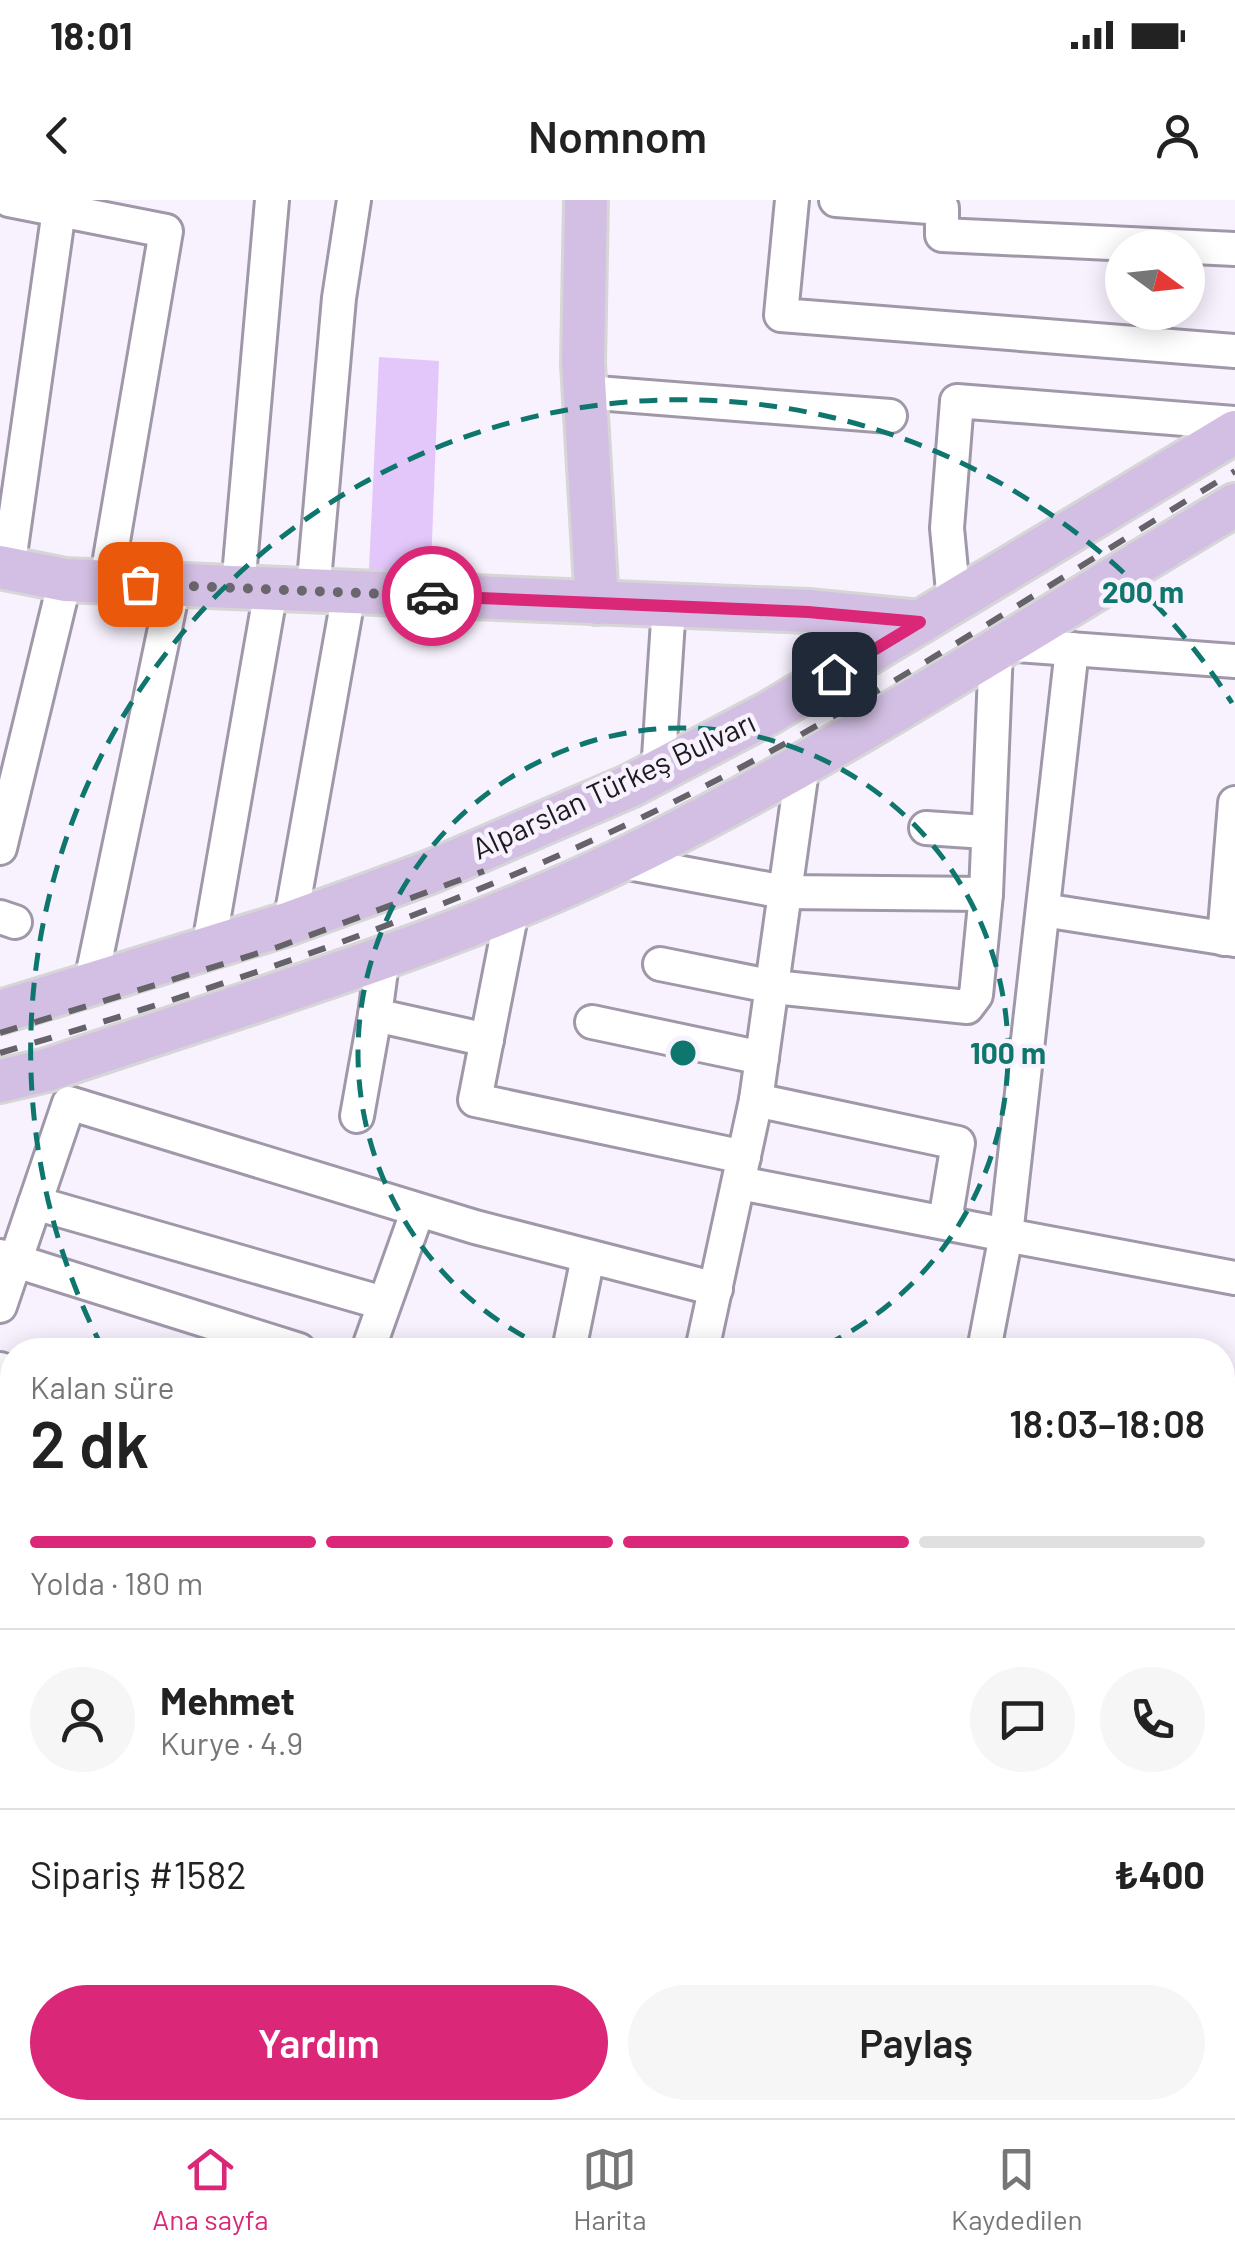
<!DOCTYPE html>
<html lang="tr">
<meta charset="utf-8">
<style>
:root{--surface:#fff;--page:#f6f6f6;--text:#222;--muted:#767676;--line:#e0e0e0;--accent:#db2777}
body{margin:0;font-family:Barlow,sans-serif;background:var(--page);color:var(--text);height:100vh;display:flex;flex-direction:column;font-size:38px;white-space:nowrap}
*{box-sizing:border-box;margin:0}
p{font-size:32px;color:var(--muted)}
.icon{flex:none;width:55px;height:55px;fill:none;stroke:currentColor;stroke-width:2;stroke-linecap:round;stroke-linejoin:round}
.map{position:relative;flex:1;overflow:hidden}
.details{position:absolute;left:0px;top:1138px;width:1235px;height:782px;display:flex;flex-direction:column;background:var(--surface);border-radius:40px 40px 0 0;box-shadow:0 5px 25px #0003}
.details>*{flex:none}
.needle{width:65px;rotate:105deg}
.fabs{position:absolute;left:1105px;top:30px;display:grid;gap:20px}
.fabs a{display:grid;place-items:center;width:100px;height:100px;border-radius:50%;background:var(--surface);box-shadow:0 5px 25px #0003;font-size:50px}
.pin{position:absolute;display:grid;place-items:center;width:85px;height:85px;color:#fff;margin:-42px;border-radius:20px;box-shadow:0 5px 15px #0006}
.courier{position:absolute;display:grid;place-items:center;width:100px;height:100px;margin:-50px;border:8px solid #db2777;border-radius:50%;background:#fff;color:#222;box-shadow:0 2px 12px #0007}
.summary em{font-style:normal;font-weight:600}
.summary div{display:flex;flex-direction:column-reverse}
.summary{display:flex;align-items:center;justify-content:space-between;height:170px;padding:0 30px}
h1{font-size:65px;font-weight:600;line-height:75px}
.bar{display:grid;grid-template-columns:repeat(4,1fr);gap:15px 10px;align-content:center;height:120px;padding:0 30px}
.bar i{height:12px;border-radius:8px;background:var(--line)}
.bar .active{background:var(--accent)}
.bar p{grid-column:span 4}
.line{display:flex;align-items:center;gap:25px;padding:0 30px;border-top:2px solid var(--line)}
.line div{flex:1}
.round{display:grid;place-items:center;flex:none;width:105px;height:105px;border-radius:52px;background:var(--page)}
.button{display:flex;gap:20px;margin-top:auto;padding:20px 30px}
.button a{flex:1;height:115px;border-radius:60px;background:var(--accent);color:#fff;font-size:40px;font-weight:600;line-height:115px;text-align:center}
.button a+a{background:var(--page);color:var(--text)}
.status{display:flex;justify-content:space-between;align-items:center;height:70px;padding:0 50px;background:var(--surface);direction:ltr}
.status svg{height:28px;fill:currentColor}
header{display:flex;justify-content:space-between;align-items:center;height:130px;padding:0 30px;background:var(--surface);font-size:45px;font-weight:600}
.tab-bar{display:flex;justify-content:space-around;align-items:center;height:140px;border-top:2px solid var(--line);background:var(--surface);font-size:28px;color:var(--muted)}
.tab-bar a{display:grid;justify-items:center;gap:5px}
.tab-bar .active{color:var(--accent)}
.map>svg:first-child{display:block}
.green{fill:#e3c7fb}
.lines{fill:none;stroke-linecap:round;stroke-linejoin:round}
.minor-casing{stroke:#a097a9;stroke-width:38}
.major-casing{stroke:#d6d6d7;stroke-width:48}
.minor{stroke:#fff;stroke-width:32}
.major{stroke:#d3bfe3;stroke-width:42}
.rail{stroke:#66626a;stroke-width:6;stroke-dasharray:18 18;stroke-linecap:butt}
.done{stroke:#6a666e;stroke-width:10;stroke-dasharray:0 18}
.route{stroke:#db2777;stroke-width:12}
.ring{fill:none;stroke:#0f766e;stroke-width:5;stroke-dasharray:18 12}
.labels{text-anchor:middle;stroke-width:9;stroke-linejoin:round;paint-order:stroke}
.street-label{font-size:30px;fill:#1d1a20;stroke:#f8f2fe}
.centre{fill:#0f766e;stroke:#f8f2fe;stroke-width:5}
.ring-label{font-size:30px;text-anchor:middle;font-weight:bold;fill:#0f766e;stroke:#f8f2fe;stroke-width:9;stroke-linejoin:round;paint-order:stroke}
</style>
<div class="status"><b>18:01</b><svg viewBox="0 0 49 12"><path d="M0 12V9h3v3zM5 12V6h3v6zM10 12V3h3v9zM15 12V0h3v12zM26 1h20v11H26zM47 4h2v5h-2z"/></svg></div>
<header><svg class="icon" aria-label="back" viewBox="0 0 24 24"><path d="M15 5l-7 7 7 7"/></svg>Nomnom<svg class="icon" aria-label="person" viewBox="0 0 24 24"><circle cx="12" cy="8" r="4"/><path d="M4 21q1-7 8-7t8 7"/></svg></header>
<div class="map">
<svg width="1235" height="1918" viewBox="0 0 1235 1918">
<rect width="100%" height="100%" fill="#f8f2fe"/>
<polygon class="green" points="379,157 439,161 430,392 368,390"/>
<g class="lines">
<g class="minor-casing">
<g id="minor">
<polyline points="9,0 166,31 106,382"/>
<polyline points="792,0 781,115 1235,151"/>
<polyline points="836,0 942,8 942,35 1235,49"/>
<polyline points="584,192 890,216"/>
<polyline points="8,369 59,10"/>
<polyline points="238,388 272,0"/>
<polyline points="313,392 339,98 354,0"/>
<polyline points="954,402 947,328 957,201 1235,223"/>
<polyline points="1002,444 1235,461"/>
<polyline points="658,572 669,406"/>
<polyline points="926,628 985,632"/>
<polyline points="0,648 65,380"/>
<polyline points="618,661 784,692 986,694"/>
<polyline points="513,706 475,900 744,957"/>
<polyline points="1043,710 1235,740"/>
<polyline points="0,717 15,722"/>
<polyline points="290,723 349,393"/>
<polyline points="1224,739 1235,603"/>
<polyline points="208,750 271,390"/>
<polyline points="383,756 375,815 487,840"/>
<polyline points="660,764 774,787 967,807 976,795 986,694 996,449"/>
<polyline points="90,786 174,385"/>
<polyline points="592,822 762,858"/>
<polyline points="756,900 958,943 945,1021"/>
<polyline points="357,916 375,815"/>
<polyline points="740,983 1006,1035 1072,449"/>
<polyline points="35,1003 383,1103"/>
<polyline points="0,1056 299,1150"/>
<polyline points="0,1106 69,903 475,1027 716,1089"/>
<polyline points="368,1150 418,1010"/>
<polyline points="569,1150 588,1057"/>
<polyline points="702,1150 756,900 803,563"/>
<polyline points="984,1150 1006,1035 1235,1078"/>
<polyline points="0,1169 12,1173"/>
<polyline points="1222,1352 1235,1270"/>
<polyline points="0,1534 12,1496"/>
<polyline points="0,1643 12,1646"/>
<polyline points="0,1778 12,1741"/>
<polyline points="1235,1900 1235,1917"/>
<polyline points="545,1915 564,1918"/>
<polyline points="56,1918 60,1908"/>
<polyline points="169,1918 173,1908"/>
<polyline points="332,1918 333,1908"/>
<polyline points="443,1918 444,1908"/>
<polyline points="633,1918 634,1908"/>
<polyline points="714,1918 716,1908"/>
<polyline points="795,1918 796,1908"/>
<polyline points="896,1918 897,1908"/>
<polyline points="1007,1918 1009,1908"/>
<polyline points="1146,1918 1146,1908"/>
</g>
</g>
<g class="major-casing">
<g id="major">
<polyline points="586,0 583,164 597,403"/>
<polyline points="0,367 65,380 808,411 920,422"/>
<polyline points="0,812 290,723 430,672 630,586 769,513 1235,232"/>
<path d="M0,881l47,-11c206,-70 420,-130 615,-230 197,-100 383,-222 573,-335"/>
</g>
</g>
<use href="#minor" class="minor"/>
<use href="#major" class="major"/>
<g class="rail">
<polyline points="0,833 278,747 484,671"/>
<path d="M0,853c220,-65 440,-139 647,-238 204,-98 395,-227 588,-344"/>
</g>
</g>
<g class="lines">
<polyline class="done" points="140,384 432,396"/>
<polyline class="route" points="432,396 808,412 920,422 834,474"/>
</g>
<g class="ring">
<path d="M551 1150A325 325 0 1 1 815 1150"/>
<path d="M103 1149A651 651 0 0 1 1232 503"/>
</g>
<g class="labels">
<g class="street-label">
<text transform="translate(614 586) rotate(-25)" y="10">Alparslan Türkeş Bulvarı</text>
</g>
</g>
<circle cx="683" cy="853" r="15" class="centre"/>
<g class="ring-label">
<text x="1143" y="403">200 m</text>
<text x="1008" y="864">100 m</text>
</g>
</svg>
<div class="fabs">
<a><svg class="needle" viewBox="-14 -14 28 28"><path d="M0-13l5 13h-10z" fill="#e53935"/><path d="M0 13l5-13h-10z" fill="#767676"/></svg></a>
</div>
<div class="pin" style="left:140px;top:384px;background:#ea580c"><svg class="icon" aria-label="bag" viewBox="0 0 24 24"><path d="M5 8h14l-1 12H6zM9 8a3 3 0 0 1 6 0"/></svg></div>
<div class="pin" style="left:834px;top:474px;background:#1f2937"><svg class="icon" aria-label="home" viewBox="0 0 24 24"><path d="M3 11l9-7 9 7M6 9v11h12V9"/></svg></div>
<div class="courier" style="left:432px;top:396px"><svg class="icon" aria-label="car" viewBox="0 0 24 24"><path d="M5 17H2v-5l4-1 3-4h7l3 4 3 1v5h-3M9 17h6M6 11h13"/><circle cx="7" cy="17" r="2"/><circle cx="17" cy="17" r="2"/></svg></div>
<section class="details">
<div class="summary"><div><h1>2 dk</h1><p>Kalan süre</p></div><em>18:03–18:08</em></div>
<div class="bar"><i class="active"></i><i class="active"></i><i class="active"></i><i></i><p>Yolda · 180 m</p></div>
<div class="line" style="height:180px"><a class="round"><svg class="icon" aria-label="person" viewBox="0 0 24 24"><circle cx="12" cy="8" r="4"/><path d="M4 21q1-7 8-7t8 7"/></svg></a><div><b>Mehmet</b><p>Kurye · 4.9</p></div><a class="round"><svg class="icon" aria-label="chat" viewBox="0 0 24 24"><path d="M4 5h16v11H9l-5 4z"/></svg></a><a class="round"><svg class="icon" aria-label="phone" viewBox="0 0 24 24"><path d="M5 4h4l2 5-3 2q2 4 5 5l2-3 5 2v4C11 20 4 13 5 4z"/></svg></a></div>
<div class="line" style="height:130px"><div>Sipariş #1582</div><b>₺400</b></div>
<div class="button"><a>Yardım</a><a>Paylaş</a></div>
</section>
</div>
<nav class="tab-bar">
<a class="active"><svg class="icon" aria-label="home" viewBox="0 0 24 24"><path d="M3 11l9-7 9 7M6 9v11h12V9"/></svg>Ana sayfa</a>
<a><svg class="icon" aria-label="map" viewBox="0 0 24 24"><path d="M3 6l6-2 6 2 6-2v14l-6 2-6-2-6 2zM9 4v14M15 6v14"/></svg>Harita</a>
<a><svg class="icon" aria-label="saved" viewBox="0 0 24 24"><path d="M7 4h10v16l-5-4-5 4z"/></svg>Kaydedilen</a>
</nav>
